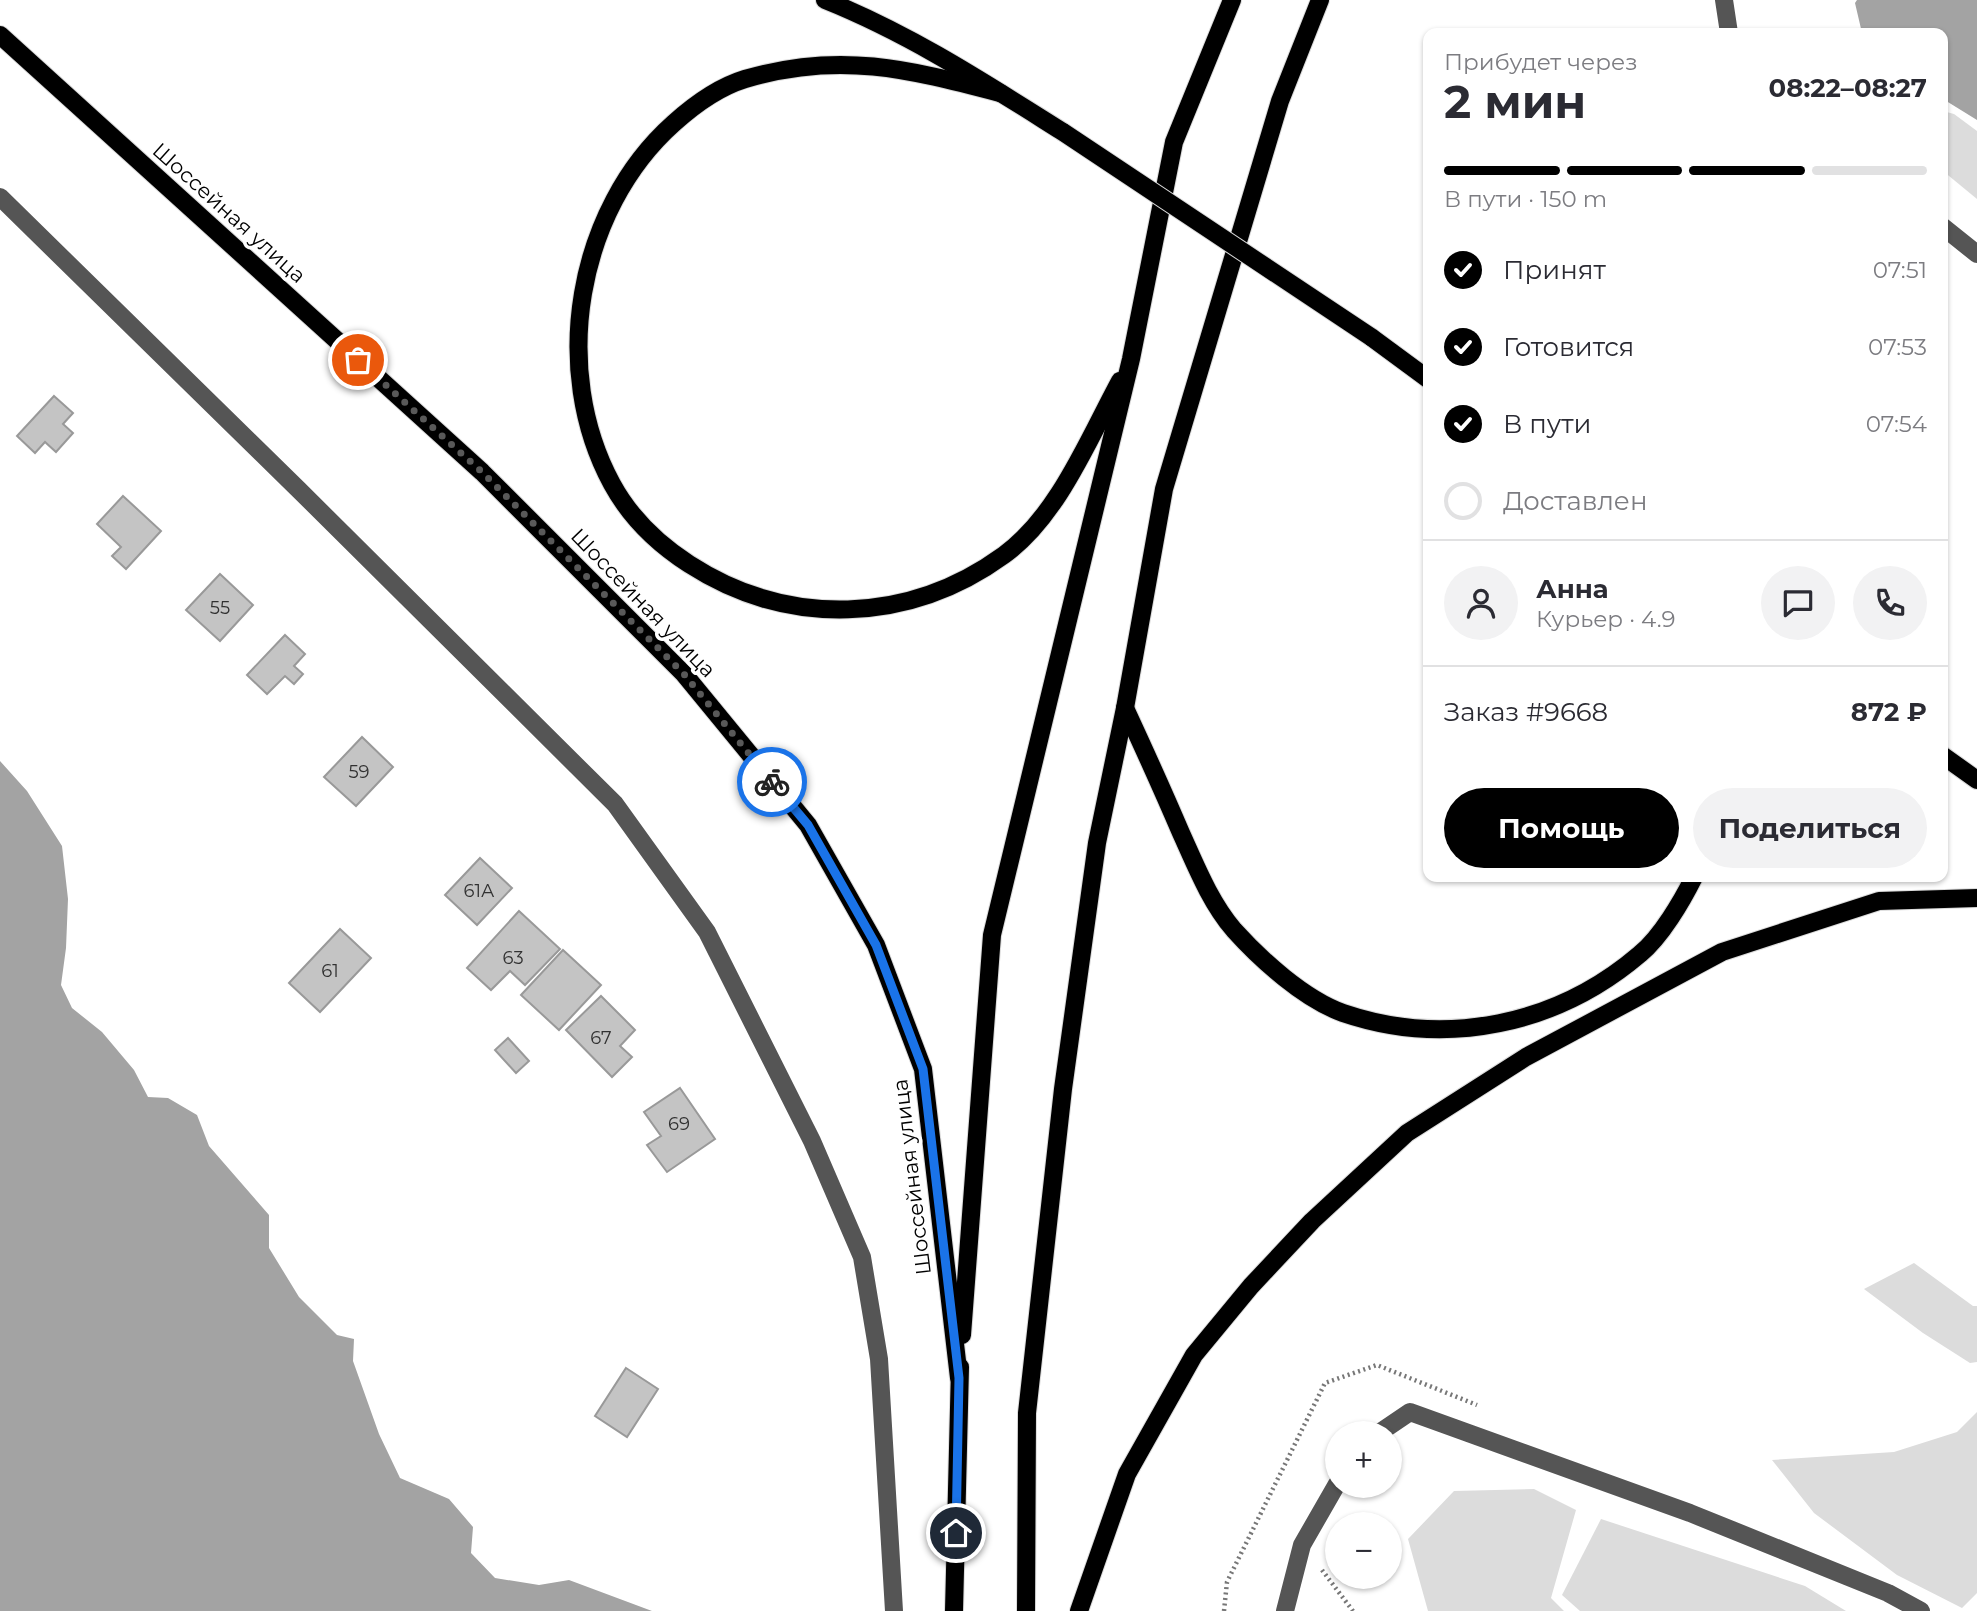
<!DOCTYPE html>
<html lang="ru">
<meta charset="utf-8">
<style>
:root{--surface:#fff;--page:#f2f2f3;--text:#2b2b33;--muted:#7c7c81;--line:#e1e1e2;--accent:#000}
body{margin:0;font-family:Montserrat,sans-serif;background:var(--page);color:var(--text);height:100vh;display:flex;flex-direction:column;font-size:26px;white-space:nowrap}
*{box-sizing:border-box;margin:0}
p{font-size:23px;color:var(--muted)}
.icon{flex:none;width:38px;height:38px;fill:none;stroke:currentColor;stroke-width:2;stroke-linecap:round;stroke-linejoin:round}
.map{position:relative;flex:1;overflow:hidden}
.details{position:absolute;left:1423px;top:28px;width:525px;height:854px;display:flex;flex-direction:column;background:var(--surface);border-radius:14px;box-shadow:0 2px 5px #0004}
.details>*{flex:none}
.controls{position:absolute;left:1325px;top:1421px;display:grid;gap:14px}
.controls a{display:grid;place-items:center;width:77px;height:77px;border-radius:50%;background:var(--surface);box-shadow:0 2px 5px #0004;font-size:35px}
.pin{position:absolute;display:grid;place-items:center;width:60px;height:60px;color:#fff;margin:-30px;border:4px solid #fff;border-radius:50%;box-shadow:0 2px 7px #0007}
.courier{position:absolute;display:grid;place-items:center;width:70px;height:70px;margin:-35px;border:5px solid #1a73e8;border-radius:50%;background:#fff;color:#222;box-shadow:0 2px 9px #0007}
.overview em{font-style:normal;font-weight:700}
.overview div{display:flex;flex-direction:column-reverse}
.overview{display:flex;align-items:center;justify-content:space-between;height:119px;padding:0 21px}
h1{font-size:46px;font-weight:700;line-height:52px}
.bar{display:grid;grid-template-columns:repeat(4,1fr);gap:10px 7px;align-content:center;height:84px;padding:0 21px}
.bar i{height:9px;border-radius:5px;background:var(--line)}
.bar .on{background:var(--accent)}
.bar p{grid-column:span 4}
.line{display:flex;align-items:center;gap:18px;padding:0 21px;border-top:2px solid var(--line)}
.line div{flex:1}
.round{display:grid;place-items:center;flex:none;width:74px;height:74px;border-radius:37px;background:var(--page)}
ol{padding:0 21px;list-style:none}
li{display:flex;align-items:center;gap:21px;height:77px}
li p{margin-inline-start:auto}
li .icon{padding:7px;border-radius:50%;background:var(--accent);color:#fff;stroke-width:4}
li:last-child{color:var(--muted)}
li i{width:38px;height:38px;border:4px solid var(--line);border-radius:50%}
.cta{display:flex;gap:14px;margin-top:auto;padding:14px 21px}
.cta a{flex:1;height:80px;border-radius:42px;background:var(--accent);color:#fff;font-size:28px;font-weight:700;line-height:80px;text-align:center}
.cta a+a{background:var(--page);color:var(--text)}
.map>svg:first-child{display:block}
.green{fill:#dcdcdc}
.water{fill:#a3a3a3}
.building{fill:#c4c4c4;stroke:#999;stroke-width:2}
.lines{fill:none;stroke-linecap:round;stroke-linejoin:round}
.major-casing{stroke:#dbdbdb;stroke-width:20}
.path{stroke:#777;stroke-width:4.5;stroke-dasharray:2 3.5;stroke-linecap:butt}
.minor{stroke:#555;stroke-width:18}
.major{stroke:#000;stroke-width:18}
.major-bridge-casing{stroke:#dbdbdb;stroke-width:20;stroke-linecap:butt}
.major-bridge{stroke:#000;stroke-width:18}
.done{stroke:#595959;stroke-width:7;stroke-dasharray:0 12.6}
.route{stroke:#1a73e8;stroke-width:9}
.labels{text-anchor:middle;stroke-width:7;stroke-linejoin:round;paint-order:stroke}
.number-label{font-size:18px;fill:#313131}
.street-label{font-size:21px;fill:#000;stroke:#fff}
</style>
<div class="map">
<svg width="1977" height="1611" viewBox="0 0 1977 1611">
<rect width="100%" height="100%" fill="#fff"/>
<g class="green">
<polygon points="1943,111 1954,114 1977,131 1977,199 1943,171"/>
<polygon points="1914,1263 1973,1306 1977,1306 1977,1362 1970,1363 1923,1333 1864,1289"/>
<polygon points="1977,1412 1977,1593 1962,1608 1897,1575 1814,1513 1772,1460 1894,1452 1957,1432"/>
<polygon points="1534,1489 1576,1510 1551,1598 1564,1611 1428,1611 1408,1539 1454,1491"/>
<polygon points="1601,1519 1805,1586 1846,1611 1580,1611 1562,1595"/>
</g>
<g class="water">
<polygon points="1857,0 1977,0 1977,120 1943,99 1942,33 1862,33 1855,3"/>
<polygon points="0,761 27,791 62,846 68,899 66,948 61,985 72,1008 102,1032 134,1070 148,1097 168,1098 197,1115 209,1146 269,1215 269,1248 299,1297 337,1335 354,1339 353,1361 379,1434 400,1478 449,1499 473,1527 471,1553 495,1578 539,1585 569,1580 652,1611 0,1611"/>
</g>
<g class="building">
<polygon points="54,396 73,413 63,424 73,433 56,452 45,442 35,453 17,436"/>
<polygon points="123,496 161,531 126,569 112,556 121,547 97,524"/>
<polygon points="220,574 253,605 220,641 186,610"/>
<polygon points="285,635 305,654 294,666 303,674 294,684 285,676 267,694 247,675"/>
<polygon points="362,737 393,767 356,806 324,777"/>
<polygon points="480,858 512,888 477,925 445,895"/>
<polygon points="519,911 560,949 525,985 510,971 491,990 467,968"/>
<polygon points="340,929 371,958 320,1012 289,983"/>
<polygon points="563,950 601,985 559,1030 521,995"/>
<polygon points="601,996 635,1030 620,1046 632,1057 612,1077 566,1030"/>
<polygon points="508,1038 529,1061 516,1073 495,1050"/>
<polygon points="680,1088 715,1139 667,1172 647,1145 661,1136 644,1112"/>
<polygon points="626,1368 658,1389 627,1437 595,1416"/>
</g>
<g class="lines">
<g class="major-casing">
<g id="major">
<path d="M825,0c85,34 160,83 238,132"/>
<polyline points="0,35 482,472 684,674 808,825 876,945 923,1069 959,1378"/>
<path d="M1000,93c-92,-24 -161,-42 -255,-14 -26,8 -51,26 -71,44 -98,87 -124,247 -62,361 18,33 46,60 77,80 99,64 220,60 315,-9 54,-39 85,-117 116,-174"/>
<polyline points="1371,337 1428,379"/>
<path d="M1125,708c19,41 38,83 56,125 15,33 29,69 53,97 27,30 70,69 109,83 103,35 214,12 297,-59 21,-17 42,-53 54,-77"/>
<polyline points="1942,755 1977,780"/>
<polyline points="962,1335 992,935 1131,359 1174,142 1232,0"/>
<polyline points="954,1611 960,1367"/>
<polyline points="1026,1611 1027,1413 1063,1089 1097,843 1125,708 1164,489 1280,101 1320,0"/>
<polyline points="1079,1611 1127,1474 1194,1355 1251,1286 1312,1221 1407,1133 1526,1057 1722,952 1879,901 1977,898"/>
</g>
</g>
<g class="path">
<polyline points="1322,1570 1353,1611"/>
<polyline points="1224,1611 1227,1582 1325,1383 1377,1365 1477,1405"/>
</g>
<g class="minor">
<polyline points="1724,0 1729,33"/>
<polyline points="0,197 299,490 615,804 707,932 812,1141 862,1257 879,1359 894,1611"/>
<polyline points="1942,226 1977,254"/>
<polyline points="1379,1433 1410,1412 1690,1513 1888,1593 1921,1611"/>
<polyline points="1285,1611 1302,1545 1337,1484"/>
</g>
<use href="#major" class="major"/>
<g class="major-bridge-casing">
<polyline id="major-bridge" points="1063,132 1371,337"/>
</g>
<use href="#major-bridge" class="major-bridge"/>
</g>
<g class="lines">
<polyline class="done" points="358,360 482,472 684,674 772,782"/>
<polyline class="route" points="772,782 808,825 876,945 923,1069 959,1378 956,1533"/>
</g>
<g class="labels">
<g class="number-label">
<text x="220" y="614">55</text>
<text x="359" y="778">59</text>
<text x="479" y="897">61А</text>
<text x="513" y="964">63</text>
<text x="330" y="977">61</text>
<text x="601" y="1044">67</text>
<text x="679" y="1130">69</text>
</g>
<g class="street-label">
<text transform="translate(229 213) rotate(42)" y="7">Шоссейная улица</text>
<text transform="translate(643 603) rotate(46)" y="7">Шоссейная улица</text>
<text transform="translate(912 1177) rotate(-97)" y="7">Шоссейная улица</text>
</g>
</g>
</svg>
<div class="controls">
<a>+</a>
<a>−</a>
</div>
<div class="pin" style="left:358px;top:360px;background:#ea580c"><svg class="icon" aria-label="bag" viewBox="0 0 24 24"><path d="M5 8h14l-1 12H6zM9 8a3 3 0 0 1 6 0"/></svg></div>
<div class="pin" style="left:956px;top:1533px;background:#1f2937"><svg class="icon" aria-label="home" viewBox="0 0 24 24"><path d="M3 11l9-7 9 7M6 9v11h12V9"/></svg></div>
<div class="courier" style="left:772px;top:782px"><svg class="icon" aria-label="bike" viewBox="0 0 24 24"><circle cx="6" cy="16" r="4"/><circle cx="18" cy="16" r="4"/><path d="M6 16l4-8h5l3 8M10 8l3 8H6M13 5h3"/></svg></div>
<section class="details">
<div class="overview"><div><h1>2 мин</h1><p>Прибудет через</p></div><em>08:22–08:27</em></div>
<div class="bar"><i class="on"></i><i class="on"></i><i class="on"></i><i></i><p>В пути · 150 m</p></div>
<ol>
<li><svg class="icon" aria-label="check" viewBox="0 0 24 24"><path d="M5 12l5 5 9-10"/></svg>Принят<p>07:51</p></li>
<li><svg class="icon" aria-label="check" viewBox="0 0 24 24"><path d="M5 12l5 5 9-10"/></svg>Готовится<p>07:53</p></li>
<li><svg class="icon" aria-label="check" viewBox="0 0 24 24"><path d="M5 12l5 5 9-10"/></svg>В пути<p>07:54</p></li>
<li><i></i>Доставлен</li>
</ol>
<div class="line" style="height:126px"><a class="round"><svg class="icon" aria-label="person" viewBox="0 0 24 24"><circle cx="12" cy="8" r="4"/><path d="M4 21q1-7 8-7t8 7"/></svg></a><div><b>Анна</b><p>Курьер · 4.9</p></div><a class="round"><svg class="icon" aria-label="chat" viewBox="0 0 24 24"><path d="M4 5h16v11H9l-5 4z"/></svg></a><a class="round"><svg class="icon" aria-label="phone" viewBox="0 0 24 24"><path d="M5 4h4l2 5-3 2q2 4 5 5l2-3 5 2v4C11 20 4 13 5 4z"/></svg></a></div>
<div class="line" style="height:91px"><div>Заказ #9668</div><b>872 ₽</b></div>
<div class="cta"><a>Помощь</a><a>Поделиться</a></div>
</section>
</div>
